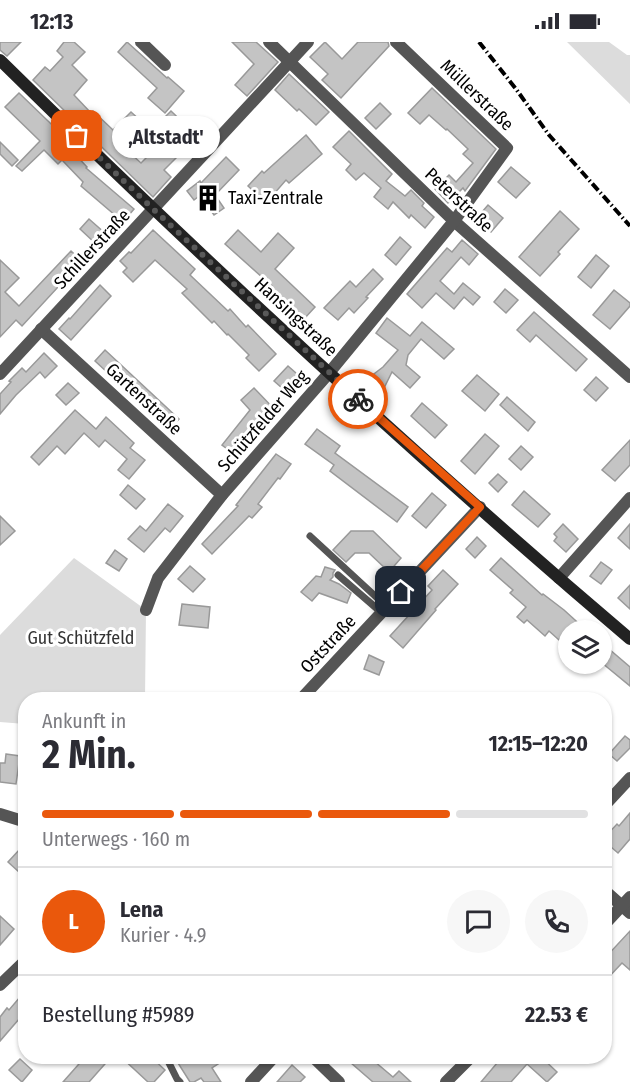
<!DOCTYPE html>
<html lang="de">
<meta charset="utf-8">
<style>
:root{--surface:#fff;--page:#f7f7f7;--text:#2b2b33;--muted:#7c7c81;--line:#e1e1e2;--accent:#ea580c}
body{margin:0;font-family:"Fira Sans Condensed",sans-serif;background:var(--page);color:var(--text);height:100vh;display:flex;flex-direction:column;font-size:22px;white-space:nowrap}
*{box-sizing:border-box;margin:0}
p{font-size:20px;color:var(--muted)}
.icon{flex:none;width:33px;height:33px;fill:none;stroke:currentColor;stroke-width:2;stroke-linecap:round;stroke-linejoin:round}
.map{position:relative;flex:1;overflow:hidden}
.side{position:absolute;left:18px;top:650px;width:594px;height:372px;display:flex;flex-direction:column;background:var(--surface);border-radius:24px;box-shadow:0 2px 4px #0004}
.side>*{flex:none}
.tools{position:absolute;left:558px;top:578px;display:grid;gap:12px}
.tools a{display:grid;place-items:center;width:54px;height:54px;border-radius:50%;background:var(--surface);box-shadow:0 2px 4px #0004;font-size:30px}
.pin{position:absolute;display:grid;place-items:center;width:51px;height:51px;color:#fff;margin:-26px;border-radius:12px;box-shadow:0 3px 9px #0006}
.courier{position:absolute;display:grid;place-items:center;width:60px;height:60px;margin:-30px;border:4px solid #ea580c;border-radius:50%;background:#fff;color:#222;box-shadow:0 2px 8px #0007}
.bubble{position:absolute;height:42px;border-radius:21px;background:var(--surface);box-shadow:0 2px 4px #0004;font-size:20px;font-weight:700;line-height:42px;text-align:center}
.headline em{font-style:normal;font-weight:700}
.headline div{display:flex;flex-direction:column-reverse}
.headline{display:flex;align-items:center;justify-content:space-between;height:102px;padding:0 24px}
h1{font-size:39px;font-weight:700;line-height:45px}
.bar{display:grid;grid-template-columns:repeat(4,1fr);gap:9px 6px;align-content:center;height:72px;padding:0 24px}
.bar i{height:8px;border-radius:4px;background:var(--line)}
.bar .selected{background:var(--accent)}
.bar p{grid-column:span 4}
.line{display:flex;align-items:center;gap:15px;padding:0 24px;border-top:2px solid var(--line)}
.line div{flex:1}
.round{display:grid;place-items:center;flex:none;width:63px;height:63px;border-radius:32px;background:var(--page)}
.status{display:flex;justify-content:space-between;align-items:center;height:42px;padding:0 30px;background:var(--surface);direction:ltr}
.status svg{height:16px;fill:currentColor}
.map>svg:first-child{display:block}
.green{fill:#dcdcdc}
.building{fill:#c4c4c4;stroke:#999;stroke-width:1.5}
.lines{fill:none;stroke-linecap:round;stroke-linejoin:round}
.lane{stroke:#555;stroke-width:7}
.street{stroke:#555;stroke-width:12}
.secondary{stroke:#222;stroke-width:12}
.rail{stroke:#000;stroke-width:4;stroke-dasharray:9 3 1.5 3;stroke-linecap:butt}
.done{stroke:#595959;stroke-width:6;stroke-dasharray:0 10.8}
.route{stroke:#ea580c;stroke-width:8}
.labels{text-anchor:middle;stroke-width:6;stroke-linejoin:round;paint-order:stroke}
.street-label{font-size:18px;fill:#000;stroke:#fff}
.poi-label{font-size:18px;fill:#000;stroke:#fff;text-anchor:start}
.park-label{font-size:18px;fill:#333;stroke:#fff}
</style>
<div class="status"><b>12:13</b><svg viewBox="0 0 49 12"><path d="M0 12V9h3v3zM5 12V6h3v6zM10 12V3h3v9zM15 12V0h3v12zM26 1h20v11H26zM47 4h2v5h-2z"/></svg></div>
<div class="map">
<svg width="630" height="1040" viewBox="0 0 630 1040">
<rect width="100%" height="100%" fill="#fff"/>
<g class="green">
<polygon points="567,0 609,0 627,13 630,13 630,62"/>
<polygon points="74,516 146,568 145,657 26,657 25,682 0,680 0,593"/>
</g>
<g class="building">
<polygon points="0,0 21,0 7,14 0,8"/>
<polygon points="64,0 74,0 85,10 72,23 87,38 74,53 91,71 93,69 113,88 131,70 142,80 124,98 133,106 129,110 141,121 166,96 155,85 171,69 198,95 183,111 182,110 164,128 171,135 153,155 33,38 45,25 50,29 63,15 57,9"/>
<polygon points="127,0 167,36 168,35 184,49 165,71 148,56 157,46 118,10"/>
<polygon points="232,0 256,0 278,20 247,54 235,43 254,22"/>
<polygon points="325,0 342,17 358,0 388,0 389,4 341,56 322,38 328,32 310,15"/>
<polygon points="289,32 329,70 316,83 299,67 297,69 275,48"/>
<polygon points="432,46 496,107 465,149 463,146 448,161 435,147 449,133 456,140 473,121 463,112 468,107 447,87 446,88 429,73 420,82 408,71"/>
<polygon points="19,51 75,105 72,109 87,125 86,126 134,167 123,180 81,144 83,140 62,118 58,122 44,108 22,129 16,124 40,99 5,65"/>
<polygon points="380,61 391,72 376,87 365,76"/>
<polygon points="349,89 392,132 386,139 405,154 411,148 424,161 422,164 434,175 425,186 411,173 409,176 393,160 388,167 374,155 381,146 364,131 356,138 346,128 351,122 333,105"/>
<polygon points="306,93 322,112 289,141 286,138 266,161 248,144 262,129 264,131"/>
<polygon points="0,100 18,118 12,124 0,112"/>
<polygon points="226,115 239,128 215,153 224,166 214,173 207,163 205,164 198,155 194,158 187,149 200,139 201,141"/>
<polygon points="511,125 530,141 516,156 498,140"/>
<polygon points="488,163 503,176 491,190 476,177"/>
<polygon points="560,169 579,187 558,210 560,212 540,234 519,215"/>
<polygon points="89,177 106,192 96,202 80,187"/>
<polygon points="153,188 195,227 190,233 228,269 230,267 246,285 248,283 276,312 259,329 246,316 249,313 228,292 227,293 214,279 212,281 182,251 187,247 155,218 133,240 123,230 127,226 120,219 129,210 131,211"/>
<polygon points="238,188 261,210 278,191 294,206 275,227 315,265 304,277 271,245 272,244 225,202"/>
<polygon points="400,195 411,205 396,223 385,213"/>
<polygon points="462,198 478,212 469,223 461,215 440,239 454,252 463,241 480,255 473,263 464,255 454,267 436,251 422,266 407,252 447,206 452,210"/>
<polygon points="71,209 84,221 60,247 58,245 22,284 16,278 0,295 0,218 19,236 5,250 19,264"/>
<polygon points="596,213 609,224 591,246 578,235"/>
<polygon points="373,227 383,237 366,255 368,256 354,271 349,266 338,278 324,266 350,239 356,245"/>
<polygon points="100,243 111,254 71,298 59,287 69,276 70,277"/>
<polygon points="505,247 518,258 506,271 494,260"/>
<polygon points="614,248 630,261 630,264 610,287 593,273"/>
<polygon points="534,270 587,317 576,329 536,293 530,300 517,288"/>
<polygon points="387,276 410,294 422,280 454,307 444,317 421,297 408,313 406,323 420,335 410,346 392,330 382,350 366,338 383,325 398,308 376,291"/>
<polygon points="105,308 179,377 169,388 149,371 151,369 107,332 108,331 95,319"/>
<polygon points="44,311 57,324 45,336 40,330 16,353 0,372 0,352 11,340 9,339 22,326 26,330"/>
<polygon points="288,324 304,338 290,353 274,339"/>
<polygon points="477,333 499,352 485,369 462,349"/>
<polygon points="596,335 608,346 596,359 584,348"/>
<polygon points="68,341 79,351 66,363 56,353"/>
<polygon points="254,346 277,370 265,382 262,380 246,400 244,398 234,412 222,403 250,368 241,358"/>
<polygon points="507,355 535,380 528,389 500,363"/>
<polygon points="422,361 447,383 435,396 411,374"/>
<polygon points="75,368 96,387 106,375 134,401 130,406 145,418 129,437 118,428 127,417 105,398 99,405 84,391 65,412 57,404 39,423 31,415"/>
<polygon points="317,387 340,404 335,411 408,465 397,480 330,429 334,423 305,402"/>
<polygon points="485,392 499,404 475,432 461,419"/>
<polygon points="630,398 630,423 615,439 602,428"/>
<polygon points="521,404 533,415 521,428 509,417"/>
<polygon points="276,412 291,422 280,437 278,436 258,462 262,465 252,476 249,474 212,512 202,502 238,464 236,463"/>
<polygon points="498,432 507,440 498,450 489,441"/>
<polygon points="128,443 145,457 136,467 120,453"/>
<polygon points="524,449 550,472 538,485 512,463"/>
<polygon points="432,451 446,463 426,486 412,474"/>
<polygon points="168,462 183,474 170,490 165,486 144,510 128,497 140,484 146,489"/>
<polygon points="0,474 15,489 0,503"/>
<polygon points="563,482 578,497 566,510 554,499 557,495 554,492"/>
<polygon points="630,482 630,507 618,496"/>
<polygon points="351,489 373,489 401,516 389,530 369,511 355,511 346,520 333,508"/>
<polygon points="477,495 486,504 475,516 466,507"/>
<polygon points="115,508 127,517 119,529 106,521"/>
<polygon points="501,516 542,553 543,552 564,568 586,588 568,588 567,593 565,591 559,598 549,589 545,594 527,578 524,581 517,575 526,565 510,551 513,548 490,528"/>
<polygon points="601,520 612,528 601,542 590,534"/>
<polygon points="190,524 205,537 193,550 178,537"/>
<polygon points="325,525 335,528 333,531 333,535 330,538 339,542 351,551 347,561 319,551 312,559 301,550 316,534 321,535"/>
<polygon points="443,528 458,542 435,567 436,568 403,606 390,594 432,548 428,544"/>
<polygon points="630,543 630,567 618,556"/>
<polygon points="182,562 210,565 208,586 179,583"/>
<polygon points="602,601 630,625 630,644 602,621"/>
<polygon points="369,613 384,620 379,633 364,627"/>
<polygon points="625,694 630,698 630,706 617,719 609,712"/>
<polygon points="6,712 20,714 16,742 0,740 0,721 5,721"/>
<polygon points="630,771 630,797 618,811 604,799 604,796 617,782 619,784"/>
<polygon points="20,807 26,812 26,824 19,830 8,820"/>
<polygon points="0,874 14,887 0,903"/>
<polygon points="630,889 630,928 622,921 604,940 604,917"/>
<polygon points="26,948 26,969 0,999 0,975 7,966 9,968"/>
<polygon points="86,1014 112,1014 89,1040 63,1040"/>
<polygon points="120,1014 150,1014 165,1028 154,1040 148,1040"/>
<polygon points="189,1014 217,1014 221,1020 212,1026 221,1040 204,1040 201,1036 194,1040 190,1040 178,1021"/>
<polygon points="343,1014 368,1014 393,1035 399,1029 411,1040 373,1040"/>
<polygon points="503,1014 540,1014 557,1030 547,1040 527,1022 511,1040 481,1040"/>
<polygon points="20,1017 32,1028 22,1040 9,1028"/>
<polygon points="292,1023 305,1035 300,1040 277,1040"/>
</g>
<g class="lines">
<g class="lane">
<polyline points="310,494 387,565"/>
<polyline points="338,533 382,571"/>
<polyline points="165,1014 167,1017 177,1037 180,1040"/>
</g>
<g class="street">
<polyline points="141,0 165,23"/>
<polyline points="269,0 454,179 630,335"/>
<polyline points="41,287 222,453"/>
<polyline points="0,332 308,0"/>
<polyline points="559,536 630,456"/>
<polyline points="146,568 158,536 222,453 329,331 454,179 507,106 396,0"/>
<polyline points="301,657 480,465"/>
<polyline points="604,764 630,736"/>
<polyline points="0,772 26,780"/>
<polyline points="604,848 630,871"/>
<polyline points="604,883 630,855"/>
<polyline points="0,943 26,918"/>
<polyline points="312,1014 339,1040"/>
<polyline points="251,1040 275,1014"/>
<polyline points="446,1040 472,1014"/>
</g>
<path class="secondary" d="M0,18c203,200 413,394 630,579"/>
<polyline class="rail" points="479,0 516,47 549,93 630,184"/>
</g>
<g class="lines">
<polyline class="done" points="77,94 153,167 358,357"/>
<polyline class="route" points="358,357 480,465 401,550"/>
</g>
<defs>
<g id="building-bare" transform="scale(2.07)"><path d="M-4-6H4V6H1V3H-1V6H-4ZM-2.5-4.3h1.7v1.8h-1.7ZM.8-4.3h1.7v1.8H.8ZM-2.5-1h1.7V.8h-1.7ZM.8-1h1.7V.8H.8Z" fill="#000" stroke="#fff" stroke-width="2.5" paint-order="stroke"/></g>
</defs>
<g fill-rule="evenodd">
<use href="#building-bare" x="208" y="156"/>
</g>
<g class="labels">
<g class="street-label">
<text transform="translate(477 53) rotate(44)" y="6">Müllerstraße</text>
<text transform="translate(459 158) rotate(43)" y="6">Peterstraße</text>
<text transform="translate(92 207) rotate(-47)" y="6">Schillerstraße</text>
<text transform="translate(296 275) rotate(43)" y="6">Hansingstraße</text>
<text transform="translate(144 357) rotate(43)" y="6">Gartenstraße</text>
<text transform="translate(263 379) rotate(-49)" y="6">Schützfelder Weg</text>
<text transform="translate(328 602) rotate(-47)" y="6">Oststraße</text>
</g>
<g class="poi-label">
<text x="228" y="162">Taxi-Zentrale</text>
</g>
<g class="park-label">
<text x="81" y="602">Gut Schützfeld</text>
</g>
</g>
</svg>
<div class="tools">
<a><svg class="icon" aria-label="layers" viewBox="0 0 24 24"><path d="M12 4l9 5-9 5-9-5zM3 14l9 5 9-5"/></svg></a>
</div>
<div class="pin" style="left:77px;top:94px;background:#ea580c"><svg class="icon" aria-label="bag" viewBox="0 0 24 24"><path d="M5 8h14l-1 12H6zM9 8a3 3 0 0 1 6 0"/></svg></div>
<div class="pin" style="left:401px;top:550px;background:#1f2937"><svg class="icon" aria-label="home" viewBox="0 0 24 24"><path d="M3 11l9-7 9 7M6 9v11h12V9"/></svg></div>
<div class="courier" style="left:358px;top:357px"><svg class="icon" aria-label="bike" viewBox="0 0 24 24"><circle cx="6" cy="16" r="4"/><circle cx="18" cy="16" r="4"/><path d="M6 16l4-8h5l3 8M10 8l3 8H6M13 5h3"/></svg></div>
<div class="bubble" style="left:112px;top:74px;width:108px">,Altstadt'</div>
<section class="side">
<div class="headline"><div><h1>2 Min.</h1><p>Ankunft in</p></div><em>12:15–12:20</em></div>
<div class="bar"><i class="selected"></i><i class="selected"></i><i class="selected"></i><i></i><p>Unterwegs · 160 m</p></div>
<div class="line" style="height:108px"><b class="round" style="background:var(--accent);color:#fff">L</b><div><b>Lena</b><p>Kurier · 4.9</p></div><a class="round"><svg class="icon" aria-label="chat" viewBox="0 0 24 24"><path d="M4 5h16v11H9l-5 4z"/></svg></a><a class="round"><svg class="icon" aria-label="phone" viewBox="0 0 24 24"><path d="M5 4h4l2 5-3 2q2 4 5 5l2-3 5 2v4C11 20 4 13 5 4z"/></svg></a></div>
<div class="line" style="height:78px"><div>Bestellung #5989</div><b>22.53 €</b></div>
</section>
</div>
